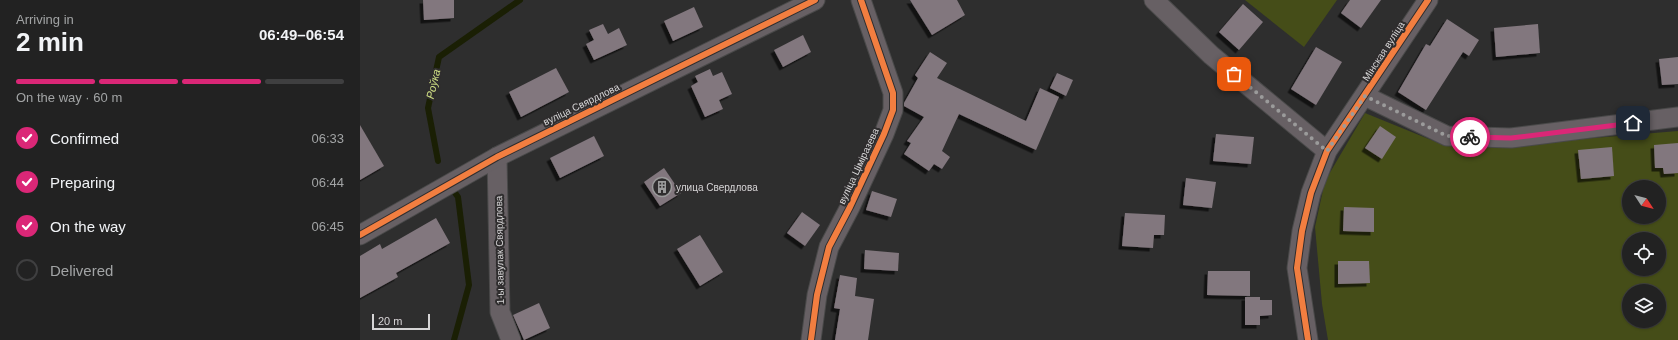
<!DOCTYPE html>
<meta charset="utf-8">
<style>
:root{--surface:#222;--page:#2a2a2a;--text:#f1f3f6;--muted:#a2a4a5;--line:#3f3f40;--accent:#db2777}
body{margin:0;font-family:Arial,sans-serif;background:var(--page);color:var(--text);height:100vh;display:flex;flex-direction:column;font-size:15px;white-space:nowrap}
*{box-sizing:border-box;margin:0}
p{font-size:13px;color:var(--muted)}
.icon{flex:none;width:22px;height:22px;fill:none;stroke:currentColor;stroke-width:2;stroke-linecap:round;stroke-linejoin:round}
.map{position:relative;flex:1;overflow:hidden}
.drawer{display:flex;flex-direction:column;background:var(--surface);width:360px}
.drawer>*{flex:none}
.needle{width:26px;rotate:126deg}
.tools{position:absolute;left:1262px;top:180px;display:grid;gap:8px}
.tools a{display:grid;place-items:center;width:44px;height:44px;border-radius:50%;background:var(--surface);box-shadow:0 1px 3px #0004,0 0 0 1px var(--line);font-size:20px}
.scale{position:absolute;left:12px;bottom:10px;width:58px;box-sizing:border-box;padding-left:4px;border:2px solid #d6d5d6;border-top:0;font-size:11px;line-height:14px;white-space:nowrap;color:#d6d5d6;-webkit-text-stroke:3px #2f2d2e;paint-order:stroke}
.pin{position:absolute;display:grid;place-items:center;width:34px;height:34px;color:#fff;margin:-17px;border-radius:8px;box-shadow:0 2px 6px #0006}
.courier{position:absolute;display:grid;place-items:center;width:40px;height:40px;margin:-20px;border:3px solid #db2777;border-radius:50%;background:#fff;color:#222;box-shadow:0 1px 5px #0007}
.head em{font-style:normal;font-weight:700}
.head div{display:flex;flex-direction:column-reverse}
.head{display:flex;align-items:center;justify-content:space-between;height:68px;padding:0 16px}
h1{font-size:26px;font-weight:700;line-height:30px}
.bar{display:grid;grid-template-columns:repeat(4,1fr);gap:6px 4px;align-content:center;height:48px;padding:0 16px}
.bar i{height:5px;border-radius:3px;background:var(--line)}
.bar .on{background:var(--accent)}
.bar p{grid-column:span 4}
ol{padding:0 16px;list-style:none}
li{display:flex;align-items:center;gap:12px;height:44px}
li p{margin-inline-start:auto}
li .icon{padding:4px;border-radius:50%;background:var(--accent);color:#fff;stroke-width:4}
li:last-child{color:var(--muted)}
li i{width:22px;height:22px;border:2px solid var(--line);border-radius:50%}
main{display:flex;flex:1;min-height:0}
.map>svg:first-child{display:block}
.green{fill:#454d18;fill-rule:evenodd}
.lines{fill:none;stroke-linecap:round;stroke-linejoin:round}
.stream{stroke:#1a1f04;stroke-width:6}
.building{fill:#82777e;filter:url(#shadow)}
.minor-casing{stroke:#494949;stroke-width:21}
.minor{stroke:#676064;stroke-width:19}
.cycleway-casing{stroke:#2f2d2e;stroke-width:8}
.cycleway{stroke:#f27e40;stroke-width:6}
.done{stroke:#9b9b9b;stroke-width:4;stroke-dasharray:0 7.2}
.route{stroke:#db2777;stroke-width:5}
.labels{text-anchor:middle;stroke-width:4;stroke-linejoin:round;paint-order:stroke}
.street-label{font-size:10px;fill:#d6d5d6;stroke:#2f2d2e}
.poi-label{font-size:10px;fill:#d6d5d6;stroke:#2f2d2e;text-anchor:start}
.water-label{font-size:11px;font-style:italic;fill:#d0e185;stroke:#2f2d2e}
</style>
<main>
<section class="drawer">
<div class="head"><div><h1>2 min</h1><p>Arriving in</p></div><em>06:49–06:54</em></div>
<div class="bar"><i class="on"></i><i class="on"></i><i class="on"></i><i></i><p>On the way · 60 m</p></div>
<ol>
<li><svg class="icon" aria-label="check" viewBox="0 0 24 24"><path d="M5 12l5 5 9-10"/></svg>Confirmed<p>06:33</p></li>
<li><svg class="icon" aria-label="check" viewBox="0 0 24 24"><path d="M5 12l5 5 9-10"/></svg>Preparing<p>06:44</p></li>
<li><svg class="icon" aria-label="check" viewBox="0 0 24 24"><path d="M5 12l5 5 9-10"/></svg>On the way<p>06:45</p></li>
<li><i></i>Delivered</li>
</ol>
</section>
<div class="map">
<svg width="1318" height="340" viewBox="0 0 1318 340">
<defs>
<filter id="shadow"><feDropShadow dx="-3.5" dy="3.5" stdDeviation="0" flood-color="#0009"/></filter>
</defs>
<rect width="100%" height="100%" fill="#2e2e2e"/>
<g class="green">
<polygon points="885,0 977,0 944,47"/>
<path d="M1005,113l76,31 67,1 170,-14v209h-350l-6,-36 -7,-77 10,-46zM1269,187h30v30h-30zM1269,239h30v30h-30zM1269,291h30v30h-30z"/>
</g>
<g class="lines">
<g class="stream">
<polyline points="78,161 68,108 79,57 160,0"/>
<polyline points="93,190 98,197 109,285 94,340"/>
</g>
</g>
<g class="building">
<polygon points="63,0 94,0 94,18 64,20"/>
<polygon points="550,0 597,0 605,15 572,35"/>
<polygon points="990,0 1021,0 1001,28 981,13"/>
<polygon points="883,4 903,22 879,50 859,32"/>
<polygon points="334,7 343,27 313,41 304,21"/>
<polygon points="1087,19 1119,40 1109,56 1103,52 1066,110 1038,92 1066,44 1070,46"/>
<polygon points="243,24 248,34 259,28 267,45 234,60 226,44 234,40 229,30"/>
<polygon points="1178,24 1180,53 1136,57 1134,28"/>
<polygon points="443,35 451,52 423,67 414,50"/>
<polygon points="956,47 982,62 956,105 931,89"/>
<polygon points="570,52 587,63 577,78 666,121 680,88 699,97 676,150 599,114 582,151 590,157 582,169 574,164 569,171 544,154 551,143 547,141 564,117 544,106 544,103 558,78 555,75"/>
<polygon points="1318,57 1318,84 1302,85 1299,59"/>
<polygon points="196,68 209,92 161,117 149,92"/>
<polygon points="350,69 353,76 362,72 372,94 359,100 363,109 345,117 331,86 338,82 335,76"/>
<polygon points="697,73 713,80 706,96 690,88"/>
<polygon points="0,125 24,166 0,180"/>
<polygon points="1020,126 1036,137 1022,159 1005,148"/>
<polygon points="856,134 894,137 891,164 853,161"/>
<polygon points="234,136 244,156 200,178 190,158"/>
<polygon points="1318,143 1318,173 1304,174 1303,168 1295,168 1294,145"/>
<polygon points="1252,147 1254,176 1221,179 1218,150"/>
<polygon points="304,168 321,193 300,206 284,182"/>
<polygon points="826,178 856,182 852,208 823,205"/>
<polygon points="512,191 537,199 531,217 506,210"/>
<polygon points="984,207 1014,208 1014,232 983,231"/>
<polygon points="442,212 460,225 445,246 427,233"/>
<polygon points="765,213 805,215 804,235 794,235 793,248 762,246"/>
<polygon points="76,218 90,243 36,273 38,277 0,298 0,256 20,244 22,249"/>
<polygon points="340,235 363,272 340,286 317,249"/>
<polygon points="505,250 539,253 538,271 504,269"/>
<polygon points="978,261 1009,261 1010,283 978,284"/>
<polygon points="848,271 890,271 890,296 847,295"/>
<polygon points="480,275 497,278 495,296 514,299 508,340 475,340 480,309 474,308"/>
<polygon points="885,297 900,297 900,300 912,300 912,315 900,316 900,325 885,325"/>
<polygon points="179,303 190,328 164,340 153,315"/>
</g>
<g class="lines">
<g class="minor-casing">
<g id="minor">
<polyline points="794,0 851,55 967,151"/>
<polyline points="1005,96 1087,136 1151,138 1318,117"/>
<polyline points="137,157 140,312 151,340"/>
<polyline points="0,235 137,157 455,0"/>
<polyline points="451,340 457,295 469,247 490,207 524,134 533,110 533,93 501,0"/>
<polyline points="948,340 937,268 942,231 951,193 967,151 1068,0"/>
</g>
</g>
<use href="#minor" class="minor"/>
<g class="cycleway-casing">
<g id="cycleway">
<polyline points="0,235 137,157 455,0"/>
<polyline points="451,340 457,295 469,247 490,207 524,134 533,110 533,93 501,0"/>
<polyline points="948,340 937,268 942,231 951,193 967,151 1068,0"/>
</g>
</g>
<use href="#cycleway" class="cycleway"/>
</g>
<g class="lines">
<polyline class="done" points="874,74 967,151 1005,96 1087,136 1110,137"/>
<polyline class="route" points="1110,137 1151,138 1273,123"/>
</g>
<defs>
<g id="building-ring" transform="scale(1)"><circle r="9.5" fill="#2f2d2e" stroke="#9b9b9b" stroke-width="1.5"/><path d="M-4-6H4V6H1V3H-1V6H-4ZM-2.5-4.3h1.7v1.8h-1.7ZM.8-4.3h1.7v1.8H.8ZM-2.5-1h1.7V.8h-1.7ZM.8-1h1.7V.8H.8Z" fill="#9b9b9b"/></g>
</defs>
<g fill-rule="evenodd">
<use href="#building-ring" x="302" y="187"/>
</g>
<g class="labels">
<g class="street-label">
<text transform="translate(1023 51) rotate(-57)" y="4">Мінская вуліца</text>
<text transform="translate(221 104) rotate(-26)" y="4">вуліца Свярдлова</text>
<text transform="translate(498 166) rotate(-65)" y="4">вуліца Ціміразева</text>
<text transform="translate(139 250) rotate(-91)" y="4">1-ы завулак Свярдлова</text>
</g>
<g class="poi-label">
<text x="316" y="191">улица Свердлова</text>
</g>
<g class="water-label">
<text transform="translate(73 84) rotate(-77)" y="4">Роўка</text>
</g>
</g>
</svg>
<div class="tools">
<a><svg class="needle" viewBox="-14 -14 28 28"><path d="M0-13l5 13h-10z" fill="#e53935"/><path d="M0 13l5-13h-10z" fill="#a2a4a5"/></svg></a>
<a><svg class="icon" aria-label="locate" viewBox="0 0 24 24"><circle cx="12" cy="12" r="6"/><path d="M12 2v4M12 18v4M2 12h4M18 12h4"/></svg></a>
<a><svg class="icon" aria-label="layers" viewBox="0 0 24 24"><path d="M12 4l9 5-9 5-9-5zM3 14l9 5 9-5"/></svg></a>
</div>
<div class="scale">20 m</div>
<div class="pin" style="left:874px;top:74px;background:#ea580c"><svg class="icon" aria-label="bag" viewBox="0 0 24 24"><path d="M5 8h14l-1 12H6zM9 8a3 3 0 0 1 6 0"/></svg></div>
<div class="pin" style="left:1273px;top:123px;background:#1f2937"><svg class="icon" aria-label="home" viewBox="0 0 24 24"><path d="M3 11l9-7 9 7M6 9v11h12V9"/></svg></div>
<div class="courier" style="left:1110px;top:137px"><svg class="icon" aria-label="bike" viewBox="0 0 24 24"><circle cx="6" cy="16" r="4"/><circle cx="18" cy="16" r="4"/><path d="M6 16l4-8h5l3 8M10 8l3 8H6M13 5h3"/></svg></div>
</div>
</main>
